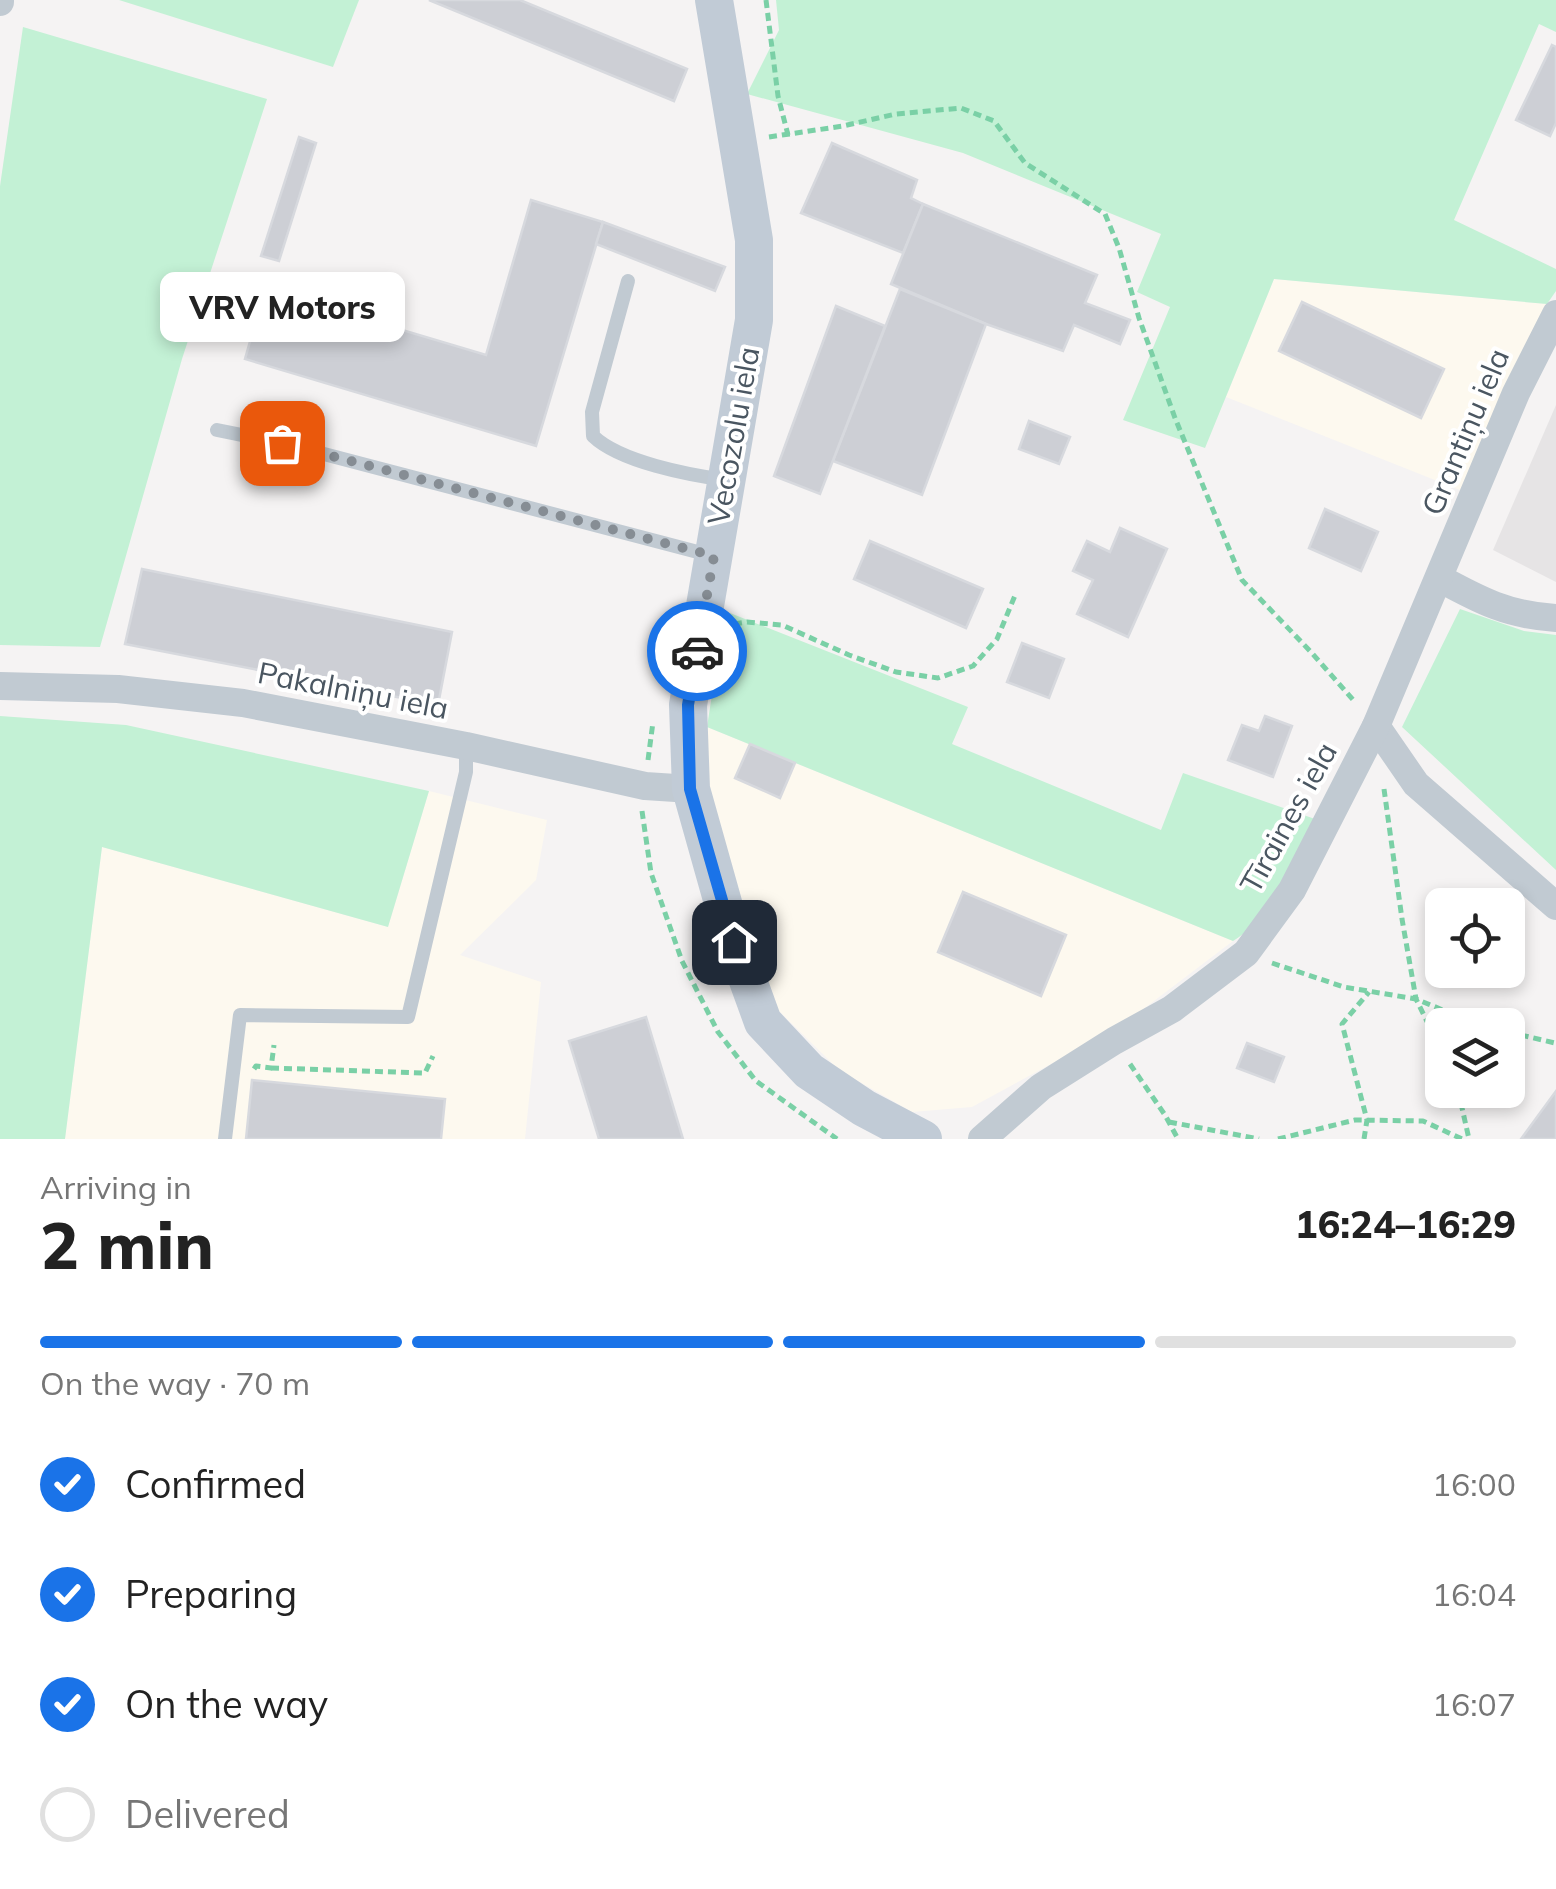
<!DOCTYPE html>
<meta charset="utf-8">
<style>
:root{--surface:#fff;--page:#f2f2f2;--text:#222;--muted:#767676;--line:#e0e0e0;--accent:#1a73e8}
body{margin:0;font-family:Mulish,sans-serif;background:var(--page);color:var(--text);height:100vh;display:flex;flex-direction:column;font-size:38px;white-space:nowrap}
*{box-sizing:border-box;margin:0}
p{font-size:32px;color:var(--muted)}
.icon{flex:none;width:55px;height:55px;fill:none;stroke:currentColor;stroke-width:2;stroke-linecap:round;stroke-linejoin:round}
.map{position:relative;height:1139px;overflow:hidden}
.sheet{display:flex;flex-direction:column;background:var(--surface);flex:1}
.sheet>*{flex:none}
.controls{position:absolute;left:1425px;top:888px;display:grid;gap:20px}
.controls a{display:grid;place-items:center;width:100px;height:100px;border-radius:15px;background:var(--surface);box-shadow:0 5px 15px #0003;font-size:50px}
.pin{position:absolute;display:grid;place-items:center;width:85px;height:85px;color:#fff;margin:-42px;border-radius:20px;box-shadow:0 5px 15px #0006}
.courier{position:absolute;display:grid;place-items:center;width:100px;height:100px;margin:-50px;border:8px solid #1a73e8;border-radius:50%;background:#fff;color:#222;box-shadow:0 2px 12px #0007}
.bubble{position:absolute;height:70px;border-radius:15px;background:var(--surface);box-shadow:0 5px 15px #0003;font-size:32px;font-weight:800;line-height:70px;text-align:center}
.head em{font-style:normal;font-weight:800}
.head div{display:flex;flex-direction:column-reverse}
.head{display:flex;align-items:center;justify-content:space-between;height:170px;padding:0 40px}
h1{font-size:65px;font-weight:800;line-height:75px}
.bar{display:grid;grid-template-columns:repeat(4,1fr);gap:15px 10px;align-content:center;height:120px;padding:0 40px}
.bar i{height:12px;border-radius:8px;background:var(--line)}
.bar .selected{background:var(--accent)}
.bar p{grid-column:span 4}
ol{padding:0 40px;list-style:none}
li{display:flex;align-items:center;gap:30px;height:110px}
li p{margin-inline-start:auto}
li .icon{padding:10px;border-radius:50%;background:var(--accent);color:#fff;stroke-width:4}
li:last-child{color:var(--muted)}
li i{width:55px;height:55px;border:5px solid var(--line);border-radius:50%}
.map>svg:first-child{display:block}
.commercial{fill:#fdf9ef}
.education{fill:#e6e4e5}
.green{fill:#c3f1d5}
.building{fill:#cdcfd5;stroke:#d7d9de;stroke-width:2.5}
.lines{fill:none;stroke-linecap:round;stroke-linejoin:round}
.path{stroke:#7ad0a6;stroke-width:5;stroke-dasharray:8 5;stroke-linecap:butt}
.lane{stroke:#c1cad2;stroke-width:14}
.street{stroke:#c1cad2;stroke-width:28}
.secondary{stroke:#c1cbd6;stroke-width:38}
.done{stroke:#868d94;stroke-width:10;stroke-dasharray:0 18}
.route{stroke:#1a73e8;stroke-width:12}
.labels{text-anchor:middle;stroke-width:8;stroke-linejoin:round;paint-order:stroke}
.street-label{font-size:30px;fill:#4a5661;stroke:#fff}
</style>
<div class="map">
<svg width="1556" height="1139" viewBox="0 0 1556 1139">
<rect width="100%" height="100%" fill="#f5f3f3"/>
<g class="commercial">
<polygon points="1274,279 1547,304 1460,490 1226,397"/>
<polygon points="707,727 1233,941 1121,1026 972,1107 912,1112 839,1070 777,1009 743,918 708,780"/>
<polygon points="429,791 547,820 536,880 460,955 541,982 525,1139 65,1139 102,847 388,927"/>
</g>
<polygon class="education" points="1556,405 1556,582 1493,550"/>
<g class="green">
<polygon points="119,0 359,0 333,67"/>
<polygon points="776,0 1556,0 1556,32 1539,24 1454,220 1556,269 1556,291 1547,304 1274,279 1205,448 1123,420 1170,307 1137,292 1161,234 963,153 747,94 779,30"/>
<polygon points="23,27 267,99 182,359 100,647 0,645 0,186"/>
<polygon points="1460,609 1524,631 1556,635 1556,870 1402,727"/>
<path d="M725,611l243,96 -16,37 209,86 22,-57 132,46c-19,38 -45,101 -82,122l-526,-214z"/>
<polygon points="0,716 126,725 429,791 388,927 102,847 65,1139 0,1139"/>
</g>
<g class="building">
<polygon points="429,0 520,0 687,69 674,101"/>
<polygon points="1552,45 1556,47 1556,123 1550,136 1516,120"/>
<polygon points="299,137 316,143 279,261 261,256"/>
<polygon points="832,143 917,180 911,198 923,204 903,253 801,213"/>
<polygon points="531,200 603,222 536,446 245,359 265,289 486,355"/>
<polygon points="923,204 1097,275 1085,303 1130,320 1120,344 1074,325 1063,351 986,324 891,284"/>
<polygon points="603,222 725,267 715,291 596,244"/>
<polygon points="900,289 986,324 922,495 833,461"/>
<polygon points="1302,302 1444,369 1421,418 1279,351"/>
<polygon points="836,306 885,326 820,494 774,476"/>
<polygon points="1029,421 1070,437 1059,464 1019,449"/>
<polygon points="1325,509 1378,532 1361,571 1309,548"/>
<polygon points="1120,528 1167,549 1128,637 1077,614 1093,580 1073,571 1087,541 1110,552"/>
<polygon points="870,541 983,589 966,628 854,579"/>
<polygon points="142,569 452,632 438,705 125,644"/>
<polygon points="1022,643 1064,659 1049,698 1007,682"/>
<polygon points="1265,716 1292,726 1273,777 1228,760 1242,725 1259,731"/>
<polygon points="750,744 795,763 780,798 735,778"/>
<polygon points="963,892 1066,935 1041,996 938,952"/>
<polygon points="646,1017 683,1139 599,1139 569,1041"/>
<polygon points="1247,1043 1284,1057 1274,1082 1237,1068"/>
<polygon points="252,1080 445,1099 441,1139 246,1139"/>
<polygon points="1556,1091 1556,1139 1521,1139"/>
</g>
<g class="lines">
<g class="path">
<polyline points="766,0 778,96 788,135"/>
<polyline points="769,137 843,126 896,114 961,108 994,121 1025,163 1105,214 1119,248 1139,318 1175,418 1242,580 1311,652 1355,702"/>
<polyline points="734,624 747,622 782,625 849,655 896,672 938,678 973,666 997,639 1016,593"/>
<polyline points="648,760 653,722"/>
<polyline points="1384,789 1402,919 1416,999 1442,1052"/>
<polyline points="642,811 651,873 682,961 718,1032 756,1081 837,1139"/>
<polyline points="1272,963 1344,987 1416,999 1479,1025"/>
<polyline points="1508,1032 1555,1043"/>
<polyline points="1130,1064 1165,1115 1178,1139"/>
<polyline points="271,1068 425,1073 433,1056"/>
<polyline points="254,1069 256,1066 271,1068 274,1045"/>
<polyline points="1458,1090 1469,1139"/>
<polyline points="1169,1122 1259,1139"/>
<polyline points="1278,1139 1355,1120 1423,1121 1462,1139"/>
<polyline points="1364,1139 1367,1120 1342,1024 1369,992"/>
</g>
<g class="lane">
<path d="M628,281l-36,131 1,24c27,26 96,39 133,44"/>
<polyline points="217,430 282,443 713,556"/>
<polyline points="225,1139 240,1015 408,1017 466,772 466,746"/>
</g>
<g class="street">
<polyline points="0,2 0,0"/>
<path d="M1439,578c42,23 69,37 117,40"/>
<polyline points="0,686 118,689 243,703 466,746 645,786 691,789"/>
<polyline points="1376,726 1416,784 1556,906"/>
<polyline points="982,1139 1041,1087 1114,1041 1172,1009 1246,953 1292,890 1376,726 1516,393 1556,314"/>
</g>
<polyline class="secondary" points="714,0 754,240 754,320 688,705 691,789 734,942 763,1022 809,1071 864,1108 923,1139"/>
</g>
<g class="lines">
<polyline class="done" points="282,443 714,556 697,651"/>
<polyline class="route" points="697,651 688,705 690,789 734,942"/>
</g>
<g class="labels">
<g class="street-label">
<text transform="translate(1466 432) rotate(-67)" y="10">Grantiņu iela</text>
<text transform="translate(734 436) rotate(-80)" y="10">Vecozolu iela</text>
<text transform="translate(353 691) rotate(11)" y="10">Pakalniņu iela</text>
<text transform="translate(1289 818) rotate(-61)" y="10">Tīraines iela</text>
</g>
</g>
</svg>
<div class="controls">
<a><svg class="icon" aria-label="locate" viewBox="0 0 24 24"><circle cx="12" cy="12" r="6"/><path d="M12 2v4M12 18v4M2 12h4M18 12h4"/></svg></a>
<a><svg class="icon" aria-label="layers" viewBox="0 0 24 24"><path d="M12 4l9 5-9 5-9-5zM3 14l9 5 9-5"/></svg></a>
</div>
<div class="pin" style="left:282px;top:443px;background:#ea580c"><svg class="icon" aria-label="bag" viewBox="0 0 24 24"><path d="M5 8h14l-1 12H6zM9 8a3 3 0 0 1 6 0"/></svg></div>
<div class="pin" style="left:734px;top:942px;background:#1f2937"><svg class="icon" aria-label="home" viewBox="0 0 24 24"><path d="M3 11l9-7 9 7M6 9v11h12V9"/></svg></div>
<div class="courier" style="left:697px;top:651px"><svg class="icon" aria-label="car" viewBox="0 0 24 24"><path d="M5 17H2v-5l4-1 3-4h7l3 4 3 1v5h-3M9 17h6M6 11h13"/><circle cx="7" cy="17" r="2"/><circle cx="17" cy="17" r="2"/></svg></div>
<div class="bubble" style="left:160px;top:272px;width:245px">VRV Motors</div>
</div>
<section class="sheet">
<div class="head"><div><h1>2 min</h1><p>Arriving in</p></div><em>16:24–16:29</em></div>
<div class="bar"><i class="selected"></i><i class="selected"></i><i class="selected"></i><i></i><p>On the way · 70 m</p></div>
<ol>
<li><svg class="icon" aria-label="check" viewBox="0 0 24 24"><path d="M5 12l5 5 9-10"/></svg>Confirmed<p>16:00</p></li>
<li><svg class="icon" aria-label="check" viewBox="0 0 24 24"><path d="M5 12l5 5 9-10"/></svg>Preparing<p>16:04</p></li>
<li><svg class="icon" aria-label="check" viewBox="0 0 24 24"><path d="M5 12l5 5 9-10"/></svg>On the way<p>16:07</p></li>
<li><i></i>Delivered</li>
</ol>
</section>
